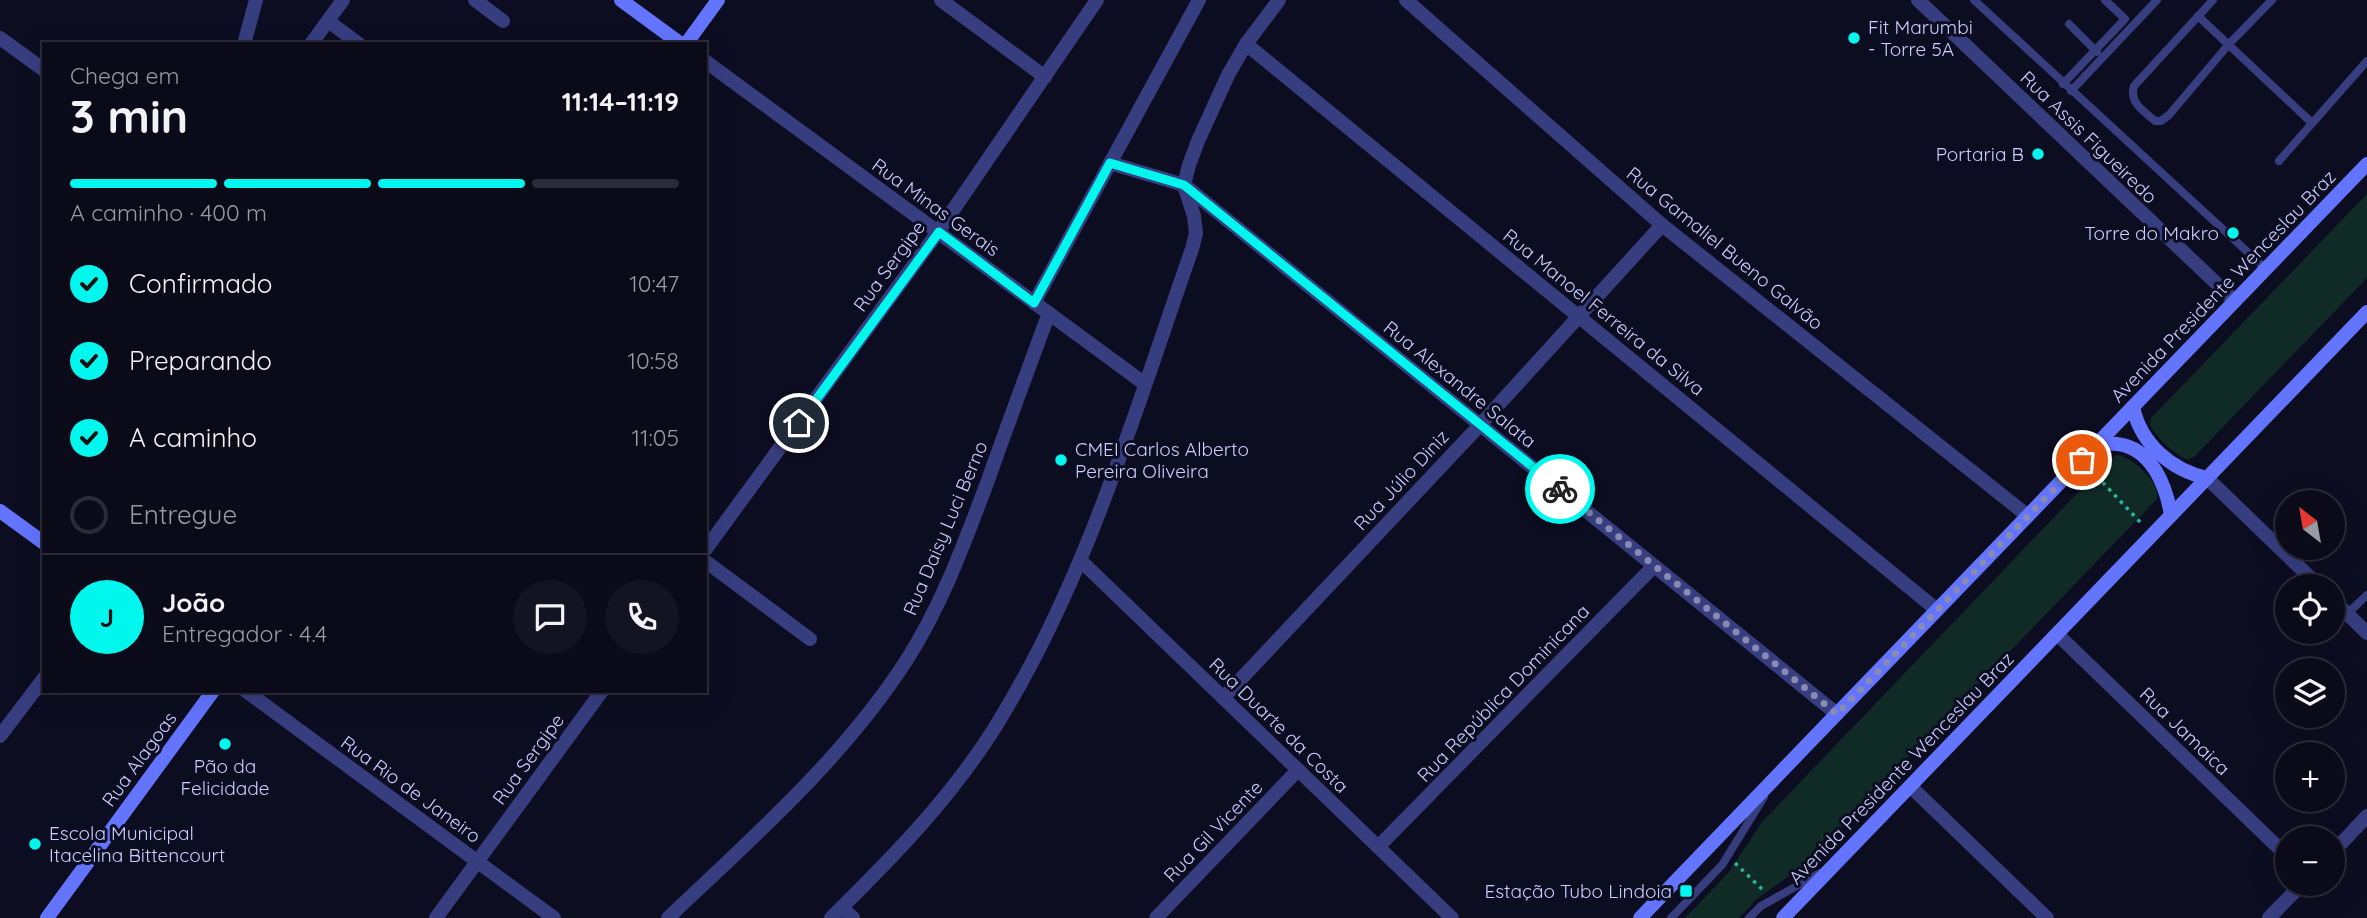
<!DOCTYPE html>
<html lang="pt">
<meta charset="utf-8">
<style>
:root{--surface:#0a0a19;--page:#131322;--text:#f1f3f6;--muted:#999aa2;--line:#2a2b38;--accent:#00f7ee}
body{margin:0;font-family:Quicksand,sans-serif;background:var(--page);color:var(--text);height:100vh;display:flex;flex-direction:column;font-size:26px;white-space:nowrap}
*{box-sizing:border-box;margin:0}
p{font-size:23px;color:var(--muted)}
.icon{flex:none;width:38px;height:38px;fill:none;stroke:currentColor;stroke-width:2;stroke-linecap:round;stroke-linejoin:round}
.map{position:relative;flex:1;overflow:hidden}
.side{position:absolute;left:42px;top:42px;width:665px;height:651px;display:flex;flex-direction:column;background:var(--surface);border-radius:0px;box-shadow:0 7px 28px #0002,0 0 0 2px var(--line)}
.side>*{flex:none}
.needle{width:46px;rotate:329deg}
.fabs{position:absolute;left:2275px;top:490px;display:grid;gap:14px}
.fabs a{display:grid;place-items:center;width:70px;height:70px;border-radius:50%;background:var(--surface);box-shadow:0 7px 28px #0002,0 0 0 2px var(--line);font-size:35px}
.pin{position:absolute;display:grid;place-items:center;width:60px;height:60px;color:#fff;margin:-30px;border:4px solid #fff;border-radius:50%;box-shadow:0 2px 7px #0007}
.courier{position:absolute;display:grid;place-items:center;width:70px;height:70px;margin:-35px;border:5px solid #00f7ee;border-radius:50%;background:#fff;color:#222;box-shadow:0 2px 9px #0007}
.overview em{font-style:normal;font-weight:700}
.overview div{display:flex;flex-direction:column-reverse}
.overview{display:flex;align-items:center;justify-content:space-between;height:119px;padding:0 28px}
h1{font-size:46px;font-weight:700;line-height:52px}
.bar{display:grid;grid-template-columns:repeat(4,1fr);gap:10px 7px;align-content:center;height:84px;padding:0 28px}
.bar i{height:9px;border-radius:5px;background:var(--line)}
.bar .on{background:var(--accent)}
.bar p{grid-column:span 4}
.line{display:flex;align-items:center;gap:18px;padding:0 28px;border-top:2px solid var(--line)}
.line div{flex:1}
.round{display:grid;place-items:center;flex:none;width:74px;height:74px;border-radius:37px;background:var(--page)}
ol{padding:0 28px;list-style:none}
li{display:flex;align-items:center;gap:21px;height:77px}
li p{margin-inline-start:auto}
li .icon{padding:7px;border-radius:50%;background:var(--accent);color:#111;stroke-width:4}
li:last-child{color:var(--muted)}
li i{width:38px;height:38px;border:4px solid var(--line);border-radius:50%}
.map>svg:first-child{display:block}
.green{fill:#102b26}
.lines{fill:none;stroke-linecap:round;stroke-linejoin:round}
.path{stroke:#2cb399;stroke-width:3.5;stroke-dasharray:3.5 5;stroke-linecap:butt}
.lane{stroke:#373e80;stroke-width:8}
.street{stroke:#373e80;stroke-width:14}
.secondary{stroke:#6375ff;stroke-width:14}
.done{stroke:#898ab1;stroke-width:7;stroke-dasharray:0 12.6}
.route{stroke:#00f7ee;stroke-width:9}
.poi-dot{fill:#00f7ee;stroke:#0d0d21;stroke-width:2.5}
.labels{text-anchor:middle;stroke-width:6;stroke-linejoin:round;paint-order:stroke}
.poi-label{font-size:19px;fill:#cccdff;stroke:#0d0d21;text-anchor:start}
.street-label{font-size:19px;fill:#cccdff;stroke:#0d0d21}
</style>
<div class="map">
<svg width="2367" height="918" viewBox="0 0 2367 918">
<rect width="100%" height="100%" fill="#0d0d21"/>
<g class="green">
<path d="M2367,194v84l-173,179 -6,3c-15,-6 -29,-21 -38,-34l1,-8z"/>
<path d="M2118,455c15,3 43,28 39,44l-353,366 -47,34 -18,19h-54l44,-46 33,-50 349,-364z"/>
</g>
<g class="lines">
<g class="path">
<polyline points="2091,470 2141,523"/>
<polyline points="1735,863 1765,892"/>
</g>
<g class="lane">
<polyline points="1974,0 2266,269"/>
<path d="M2213,0l-79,86c-5,17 9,24 21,35h6l8,-6 60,-71 43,-44"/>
<polyline points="2198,16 2312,123"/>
<polyline points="2069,24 2097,52"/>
<polyline points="2063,84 2125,19 2105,0"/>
<polyline points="2071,91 2157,0"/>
<polyline points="2279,161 2367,61"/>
<polyline points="2347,614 2367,595"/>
<polyline points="1671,918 1722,865 1764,797"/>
<polyline points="1749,918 1761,906 1820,873"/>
</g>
<g class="street">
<polyline points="475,0 503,21"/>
<polyline points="941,0 1045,77"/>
<polyline points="1406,0 1662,225 2028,516"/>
<polyline points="1918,0 2235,301"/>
<polyline points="328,21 359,44"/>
<polyline points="0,38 44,70"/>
<polyline points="244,44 256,0"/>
<polyline points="311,44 343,0"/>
<polyline points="1246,44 1937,610"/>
<polyline points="705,61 1145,384"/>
<polyline points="1110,163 1184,185 1837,714"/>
<polyline points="1034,303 1199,0"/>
<polyline points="2207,478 2319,586"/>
<polyline points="705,550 938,232 1097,0"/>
<polyline points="1080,560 1452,918"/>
<polyline points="705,561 810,639"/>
<polyline points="2333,600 2367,633"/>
<polyline points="2057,634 2287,856"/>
<polyline points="246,691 554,918"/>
<polyline points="1223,698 1480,425 1662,225"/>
<polyline points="0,736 44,678"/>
<polyline points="1910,786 2047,918"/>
<polyline points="1378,847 1654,566"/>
<polyline points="2333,852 2367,816"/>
<polyline points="842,908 853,918"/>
<polyline points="436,918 602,691"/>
<path d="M668,918c84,-80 174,-158 238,-257 35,-54 58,-117 81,-178 20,-57 41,-113 62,-170"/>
<path d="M831,918c60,-59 118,-118 163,-189 92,-147 141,-318 198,-480l4,-16 -2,-17 -10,-31 5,-20 9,-24 30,-66 18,-31 33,-44"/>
<polyline points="1156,918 1298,770"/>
<polyline points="2269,918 2302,884"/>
</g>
<g class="secondary">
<polyline points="621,0 681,44"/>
<polyline points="686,44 718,0"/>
<path d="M2133,407c8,37 38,63 74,71"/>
<path d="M2095,446c7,-1 15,-3 22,-2 35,4 49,42 54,71"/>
<polyline points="0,511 44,543"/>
<polyline points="47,918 213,691"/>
<polyline points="1640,918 2367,164"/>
<polyline points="1783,918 2367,312"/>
</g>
</g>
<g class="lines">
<polyline class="done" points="1560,489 1837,714 2082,460"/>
<polyline class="route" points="799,423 939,232 1034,303 1110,163 1184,185 1560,489"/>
</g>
<g class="poi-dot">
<circle cx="1854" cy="38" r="7"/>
<circle cx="2038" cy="154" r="7"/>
<circle cx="2233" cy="233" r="7"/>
<circle cx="1061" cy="460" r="7"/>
<circle cx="225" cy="744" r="7"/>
<circle cx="35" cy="844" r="7"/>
<rect x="1679" y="884" width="14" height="14" rx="3.5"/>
</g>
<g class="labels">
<g class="poi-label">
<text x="1868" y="34">Fit Marumbi<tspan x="1868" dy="22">- Torre 5A</tspan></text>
<text x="2024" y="161" text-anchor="end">Portaria B</text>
<text x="2219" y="240" text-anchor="end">Torre do Makro</text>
<text x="1075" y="456">CMEI Carlos Alberto<tspan x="1075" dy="22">Pereira Oliveira</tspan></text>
<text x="225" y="773" text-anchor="middle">Pão da<tspan x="225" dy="22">Felicidade</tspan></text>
<text x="49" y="840">Escola Municipal<tspan x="49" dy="22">Itacelina Bittencourt</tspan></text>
<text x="1672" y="898" text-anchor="end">Estação Tubo Lindoia</text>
</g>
<g class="street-label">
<text transform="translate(2089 137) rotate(44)" y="7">Rua Assis Figueiredo</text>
<text transform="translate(936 207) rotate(36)" y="7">Rua Minas Gerais</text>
<text transform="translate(1725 248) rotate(39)" y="7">Rua Gamaliel Bueno Galvão</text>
<text transform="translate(889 266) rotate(-54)" y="7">Rua Sergipe</text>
<text transform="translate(2223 286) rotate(-46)" y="7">Avenida Presidente Wenceslau Braz</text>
<text transform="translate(1604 312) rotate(39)" y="7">Rua Manoel Ferreira da Silva</text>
<text transform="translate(1460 384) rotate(39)" y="7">Rua Alexandre Salata</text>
<text transform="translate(1401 480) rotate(-47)" y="7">Rua Júlio Diniz</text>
<text transform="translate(945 528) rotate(-67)" y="7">Rua Daisy Luci Berno</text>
<text transform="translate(1503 693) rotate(-46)" y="7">Rua República Dominicana</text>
<text transform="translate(1279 725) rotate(44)" y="7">Rua Duarte da Costa</text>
<text transform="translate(2185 731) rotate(44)" y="7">Rua Jamaica</text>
<text transform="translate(139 759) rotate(-54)" y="7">Rua Alagoas</text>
<text transform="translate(528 759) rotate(-54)" y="7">Rua Sergipe</text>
<text transform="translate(1901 768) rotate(-46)" y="7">Avenida Presidente Wenceslau Braz</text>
<text transform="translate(411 789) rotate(36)" y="7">Rua Rio de Janeiro</text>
<text transform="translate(1213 831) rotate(-46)" y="7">Rua Gil Vicente</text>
</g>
</g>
</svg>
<div class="fabs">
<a><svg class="needle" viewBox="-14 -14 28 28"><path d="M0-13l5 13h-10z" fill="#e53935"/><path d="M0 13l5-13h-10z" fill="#999aa2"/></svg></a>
<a><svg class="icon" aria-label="locate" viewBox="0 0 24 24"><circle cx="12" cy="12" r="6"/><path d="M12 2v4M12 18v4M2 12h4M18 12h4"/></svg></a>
<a><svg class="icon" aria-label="layers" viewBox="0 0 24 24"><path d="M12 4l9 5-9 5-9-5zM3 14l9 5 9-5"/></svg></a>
<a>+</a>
<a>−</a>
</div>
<div class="pin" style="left:2082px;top:460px;background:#ea580c"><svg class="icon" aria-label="bag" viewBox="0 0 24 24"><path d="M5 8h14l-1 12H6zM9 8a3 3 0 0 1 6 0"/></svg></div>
<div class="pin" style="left:799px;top:423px;background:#1f2937"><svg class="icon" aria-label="home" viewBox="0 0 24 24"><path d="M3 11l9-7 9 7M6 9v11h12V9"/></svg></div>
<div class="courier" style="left:1560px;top:489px"><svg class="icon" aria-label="bike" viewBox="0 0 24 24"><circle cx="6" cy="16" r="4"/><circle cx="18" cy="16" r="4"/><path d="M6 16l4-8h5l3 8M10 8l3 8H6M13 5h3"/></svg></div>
<section class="side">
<div class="overview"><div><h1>3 min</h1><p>Chega em</p></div><em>11:14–11:19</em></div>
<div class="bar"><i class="on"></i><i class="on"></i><i class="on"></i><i></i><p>A caminho · 400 m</p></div>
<ol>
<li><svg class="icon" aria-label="check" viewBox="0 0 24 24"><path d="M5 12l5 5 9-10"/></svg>Confirmado<p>10:47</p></li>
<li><svg class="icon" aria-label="check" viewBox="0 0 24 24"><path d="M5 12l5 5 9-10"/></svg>Preparando<p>10:58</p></li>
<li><svg class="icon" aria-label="check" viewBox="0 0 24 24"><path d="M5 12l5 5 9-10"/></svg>A caminho<p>11:05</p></li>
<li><i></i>Entregue</li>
</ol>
<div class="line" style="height:126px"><b class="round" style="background:var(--accent);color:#111">J</b><div><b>João</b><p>Entregador · 4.4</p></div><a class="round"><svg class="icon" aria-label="chat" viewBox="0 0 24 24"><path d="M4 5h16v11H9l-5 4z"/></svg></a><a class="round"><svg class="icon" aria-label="phone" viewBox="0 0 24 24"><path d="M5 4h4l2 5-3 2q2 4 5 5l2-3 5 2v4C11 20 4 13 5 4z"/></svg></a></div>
</section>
</div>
